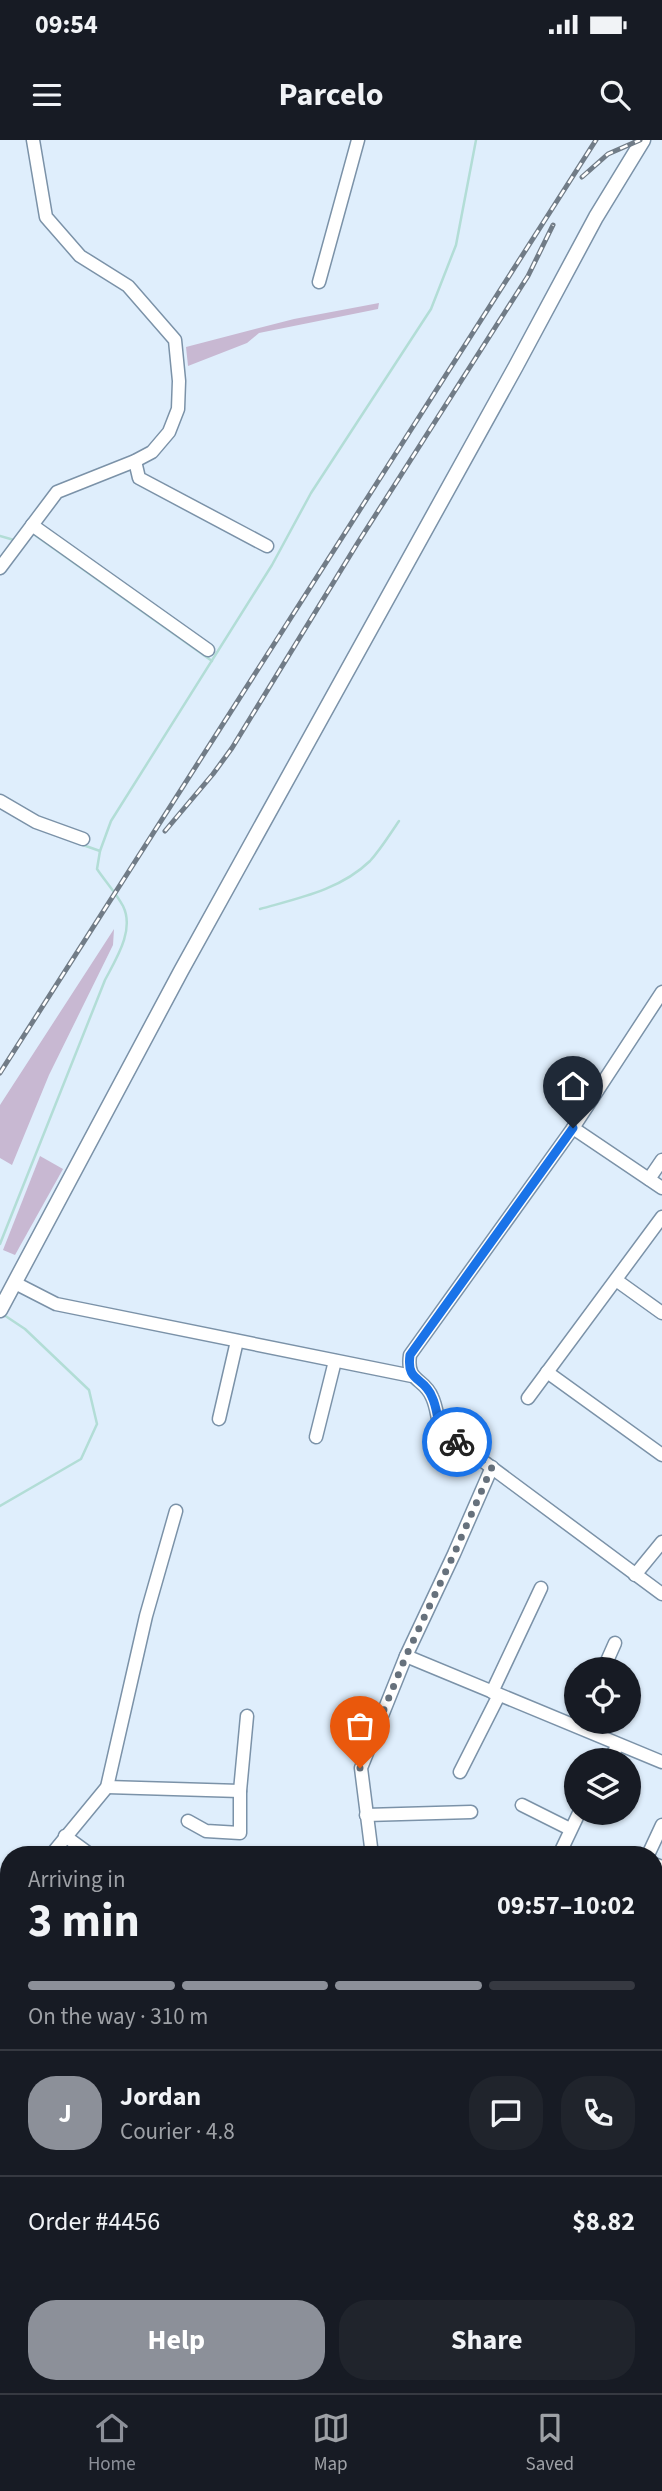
<!DOCTYPE html>
<meta charset="utf-8">
<style>
:root{--surface:#171b24;--page:#20242c;--text:#f1f3f6;--muted:#9ea1a6;--line:#363941;--accent:#8c9099}
body{margin:0;font-family:"Source Sans 3",sans-serif;background:var(--page);color:var(--text);height:100vh;display:flex;flex-direction:column;font-size:26px;white-space:nowrap}
*{box-sizing:border-box;margin:0}
p{font-size:23px;color:var(--muted)}
.icon{flex:none;width:38px;height:38px;fill:none;stroke:currentColor;stroke-width:2;stroke-linecap:round;stroke-linejoin:round}
.map{position:relative;flex:1;overflow:hidden}
.sheet{position:absolute;left:0px;top:1706px;width:663px;height:548px;display:flex;flex-direction:column;background:var(--surface);border-radius:28px 28px 0 0;box-shadow:0 2px 5px #0004}
.sheet>*{flex:none}
.fabs{position:absolute;left:564px;top:1517px;display:grid;gap:14px}
.fabs a{display:grid;place-items:center;width:77px;height:77px;border-radius:50%;background:var(--surface);box-shadow:0 2px 5px #0004;font-size:35px}
.pin{position:absolute;display:grid;place-items:center;width:60px;height:60px;color:#fff;margin:-72px -30px;border-radius:50% 50% 50% 0;rotate:-45deg;box-shadow:0 0 7px #0007}
.pin .icon{rotate:45deg}
.courier{position:absolute;display:grid;place-items:center;width:70px;height:70px;margin:-35px;border:5px solid #1a73e8;border-radius:50%;background:#fff;color:#222;box-shadow:0 2px 9px #0007}
.summary em{font-style:normal;font-weight:700}
.summary div{display:flex;flex-direction:column-reverse}
.summary{display:flex;align-items:center;justify-content:space-between;height:119px;padding:0 28px}
h1{font-size:46px;font-weight:700;line-height:52px}
.bar{display:grid;grid-template-columns:repeat(4,1fr);gap:10px 7px;align-content:center;height:84px;padding:0 28px}
.bar i{height:9px;border-radius:5px;background:var(--line)}
.bar .active{background:var(--accent)}
.bar p{grid-column:span 4}
.line{display:flex;align-items:center;gap:18px;padding:0 28px;border-top:2px solid var(--line)}
.line div{flex:1}
.round{display:grid;place-items:center;flex:none;width:74px;height:74px;border-radius:28px;background:var(--page)}
.button{display:flex;gap:14px;margin-top:auto;padding:14px 28px}
.button a{flex:1;height:80px;border-radius:28px;background:var(--accent);color:#fff;font-size:28px;font-weight:700;line-height:80px;text-align:center}
.button a+a{background:var(--page);color:var(--text)}
.status{display:flex;justify-content:space-between;align-items:center;height:49px;padding:0 35px;background:var(--surface);direction:ltr}
.status svg{height:19px;fill:currentColor}
header{display:flex;justify-content:space-between;align-items:center;height:91px;padding:0 28px;background:var(--surface);font-size:32px;font-weight:700}
.tab-bar{display:flex;justify-content:space-around;align-items:center;height:98px;border-top:2px solid var(--line);background:var(--surface);font-size:19px;color:var(--muted)}
.tab-bar a{display:grid;justify-items:center;gap:4px}
.tab-bar .active{color:var(--accent)}
.map>svg:first-child{display:block}
.green{fill:#c8b8d2}
.lines{fill:none;stroke-linecap:round;stroke-linejoin:round}
.stream{stroke:#b2ddd6;stroke-width:2.5}
.minor-casing{stroke:#7b92a8;stroke-width:15}
.major-casing{stroke:#7b92a8;stroke-width:17}
.minor{stroke:#fff;stroke-width:12}
.major{stroke:#fff;stroke-width:14}
.rail-casing{stroke:#717c87;stroke-width:5}
.rail{stroke:#fff;stroke-width:2.5;stroke-dasharray:8;stroke-linecap:butt}
.done{stroke:#66717c;stroke-width:7;stroke-dasharray:0 12.6}
.route{stroke:#1a73e8;stroke-width:9}
</style>
<div class="status"><b>09:54</b><svg viewBox="0 0 49 12"><path d="M0 12V9h3v3zM5 12V6h3v6zM10 12V3h3v9zM15 12V0h3v12zM26 1h20v11H26zM47 4h2v5h-2z"/></svg></div>
<header><svg class="icon" aria-label="menu" viewBox="0 0 24 24"><path d="M4 6h16M4 12h16M4 18h16"/></svg>Parcelo<svg class="icon" aria-label="search" viewBox="0 0 24 24"><circle cx="10" cy="10" r="6"/><path d="M15 15l6 6"/></svg></header>
<div class="map">
<svg width="662" height="2253" viewBox="0 0 662 2253">
<rect width="100%" height="100%" fill="#dfeefc"/>
<g class="green">
<polygon points="379,163 378,169 259,193 247,203 188,226 186,207 294,179"/>
<polygon points="114,789 113,805 49,935 12,1025 0,1018 0,965"/>
<polygon points="40,1016 63,1029 15,1115 3,1110"/>
</g>
<g class="lines">
<g class="stream">
<polyline points="32,393 212,521"/>
<polyline points="0,396 14,400"/>
<polyline points="83,705 100,711"/>
<path d="M260,769c39,-11 80,-19 110,-48 11,-12 20,-27 29,-40"/>
<path d="M0,1104l105,-264c11,-21 30,-50 18,-74 -7,-13 -18,-25 -26,-37l3,-18 11,-30 161,-256 39,-72 120,-184 25,-64 20,-105"/>
<polyline points="0,1366 81,1319 97,1284 89,1250 25,1189 4,1175"/>
</g>
<g class="minor-casing">
<g id="minor">
<polyline points="319,142 358,0"/>
<polyline points="135,321 139,338 267,406"/>
<polyline points="32,385 208,510"/>
<polyline points="0,428 57,352 135,321 152,312 169,292 178,269 179,241 175,200 128,146 80,116 46,77 33,0"/>
<polyline points="0,661 36,682 83,699"/>
<path d="M662,852l-89,136 -163,227c-4,28 14,22 22,42 5,10 5,22 9,33l221,164"/>
<polyline points="573,988 662,1048"/>
<polyline points="649,1039 662,1020"/>
<polyline points="616,1140 662,1173"/>
<polyline points="15,1143 56,1164 412,1236"/>
<polyline points="547,1232 662,1315"/>
<polyline points="528,1258 662,1077"/>
<polyline points="219,1279 237,1201"/>
<polyline points="316,1297 335,1221"/>
<polyline points="635,1435 662,1402"/>
<polyline points="406,1516 662,1622"/>
<polyline points="603,1530 615,1503"/>
<polyline points="492,1552 541,1448"/>
<polyline points="609,1620 618,1605"/>
<polyline points="460,1632 499,1555"/>
<polyline points="107,1647 240,1651"/>
<polyline points="522,1665 570,1689"/>
<polyline points="366,1675 471,1672"/>
<polyline points="188,1681 206,1691 240,1693 240,1651 247,1576"/>
<polyline points="65,1696 91,1715"/>
<polyline points="51,1715 107,1647 146,1476 176,1371"/>
<polyline points="372,1715 361,1628 406,1516 454,1414 492,1327"/>
<polyline points="559,1715 579,1673"/>
<polyline points="648,1715 662,1685"/>
<polyline points="654,1724 662,1727"/>
<polyline points="0,1773 9,1776"/>
<polyline points="0,2179 9,2179"/>
<polyline points="516,2245 557,2253"/>
<polyline points="107,2253 109,2245"/>
<polyline points="196,2253 198,2245"/>
<polyline points="286,2253 287,2245"/>
<polyline points="420,2253 433,2245"/>
</g>
</g>
<g class="major-casing">
<g id="major">
<polyline points="0,1170 181,831 516,226 596,77 643,0"/>
<polyline points="654,2013 662,2015"/>
<polyline points="0,2069 9,2066"/>
</g>
</g>
<use href="#minor" class="minor"/>
<use href="#major" class="major"/>
<g class="rail-casing">
<g id="rail">
<polyline points="582,37 608,14 640,0"/>
<polyline points="165,691 213,634 232,608 357,404 528,136 553,85"/>
<polyline points="0,933 596,0"/>
</g>
</g>
<use href="#rail" class="rail"/>
</g>
<g class="lines">
<polyline class="done" points="360,1628 406,1516 454,1414 492,1327 457,1302"/>
<path class="route" d="M457,1302l-16,-12c-4,-11 -4,-23 -9,-33 -8,-21 -26,-14 -22,-42l163,-227"/>
</g>
</svg>
<div class="fabs">
<a><svg class="icon" aria-label="locate" viewBox="0 0 24 24"><circle cx="12" cy="12" r="6"/><path d="M12 2v4M12 18v4M2 12h4M18 12h4"/></svg></a>
<a><svg class="icon" aria-label="layers" viewBox="0 0 24 24"><path d="M12 4l9 5-9 5-9-5zM3 14l9 5 9-5"/></svg></a>
</div>
<div class="pin" style="left:360px;top:1628px;background:#ea580c"><svg class="icon" aria-label="bag" viewBox="0 0 24 24"><path d="M5 8h14l-1 12H6zM9 8a3 3 0 0 1 6 0"/></svg></div>
<div class="pin" style="left:573px;top:988px;background:#1f2937"><svg class="icon" aria-label="home" viewBox="0 0 24 24"><path d="M3 11l9-7 9 7M6 9v11h12V9"/></svg></div>
<div class="courier" style="left:457px;top:1302px"><svg class="icon" aria-label="bike" viewBox="0 0 24 24"><circle cx="6" cy="16" r="4"/><circle cx="18" cy="16" r="4"/><path d="M6 16l4-8h5l3 8M10 8l3 8H6M13 5h3"/></svg></div>
<section class="sheet">
<div class="summary"><div><h1>3 min</h1><p>Arriving in</p></div><em>09:57–10:02</em></div>
<div class="bar"><i class="active"></i><i class="active"></i><i class="active"></i><i></i><p>On the way · 310 m</p></div>
<div class="line" style="height:126px"><b class="round" style="background:var(--accent);color:#fff">J</b><div><b>Jordan</b><p>Courier · 4.8</p></div><a class="round"><svg class="icon" aria-label="chat" viewBox="0 0 24 24"><path d="M4 5h16v11H9l-5 4z"/></svg></a><a class="round"><svg class="icon" aria-label="phone" viewBox="0 0 24 24"><path d="M5 4h4l2 5-3 2q2 4 5 5l2-3 5 2v4C11 20 4 13 5 4z"/></svg></a></div>
<div class="line" style="height:91px"><div>Order #4456</div><b>$8.82</b></div>
<div class="button"><a>Help</a><a>Share</a></div>
</section>
</div>
<nav class="tab-bar">
<a class="active"><svg class="icon" aria-label="home" viewBox="0 0 24 24"><path d="M3 11l9-7 9 7M6 9v11h12V9"/></svg>Home</a>
<a><svg class="icon" aria-label="map" viewBox="0 0 24 24"><path d="M3 6l6-2 6 2 6-2v14l-6 2-6-2-6 2zM9 4v14M15 6v14"/></svg>Map</a>
<a><svg class="icon" aria-label="saved" viewBox="0 0 24 24"><path d="M7 4h10v16l-5-4-5 4z"/></svg>Saved</a>
</nav>
